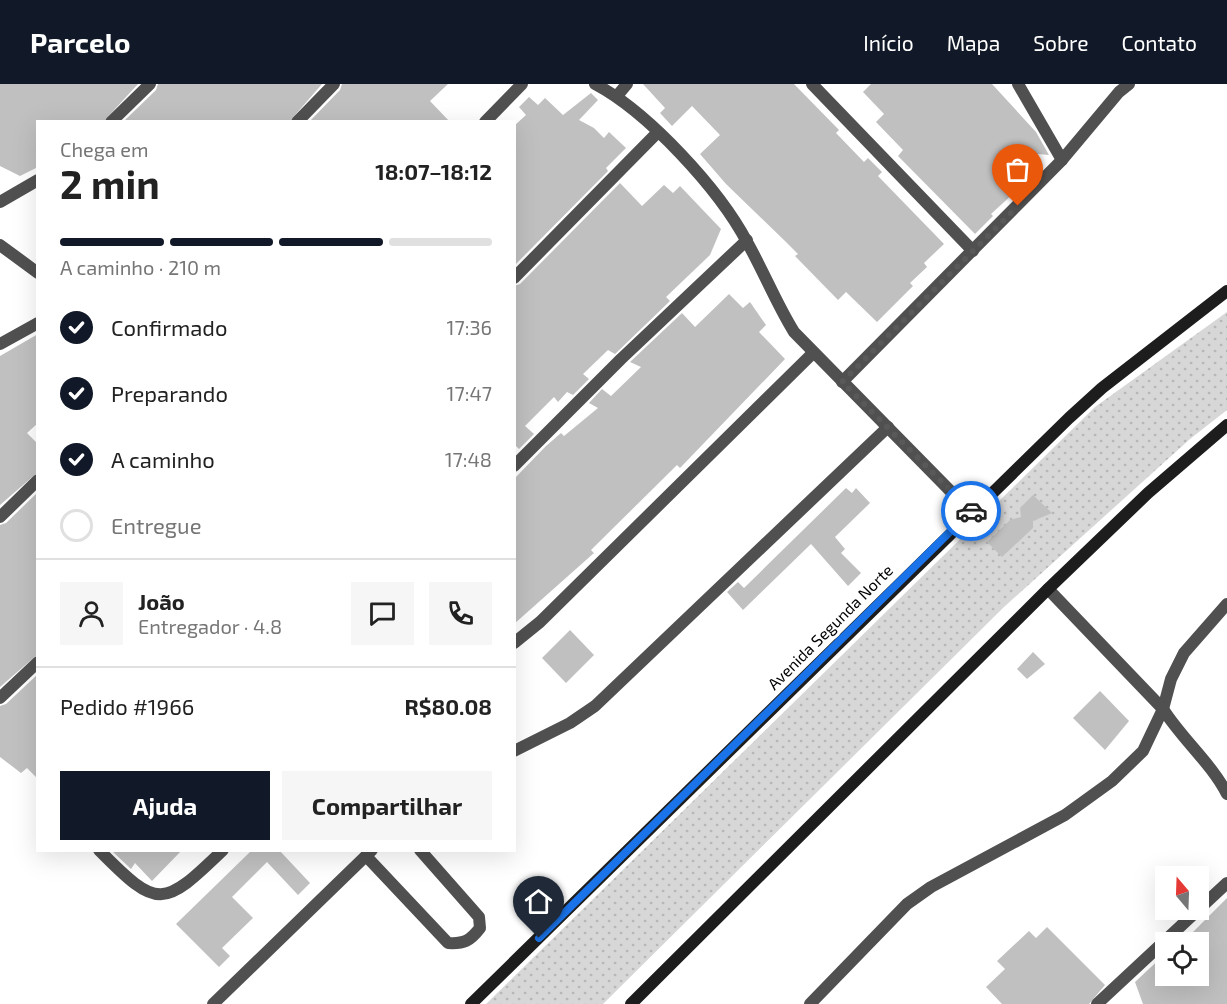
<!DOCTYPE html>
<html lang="pt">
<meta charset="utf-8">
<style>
:root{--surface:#fff;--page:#f6f6f6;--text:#222;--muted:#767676;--line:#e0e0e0;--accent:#111827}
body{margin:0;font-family:"Exo 2",sans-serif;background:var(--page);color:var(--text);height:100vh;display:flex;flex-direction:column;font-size:22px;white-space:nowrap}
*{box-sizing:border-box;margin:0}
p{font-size:20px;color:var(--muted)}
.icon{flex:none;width:33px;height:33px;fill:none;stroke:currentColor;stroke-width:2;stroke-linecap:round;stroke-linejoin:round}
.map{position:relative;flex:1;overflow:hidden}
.side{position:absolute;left:36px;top:36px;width:480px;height:732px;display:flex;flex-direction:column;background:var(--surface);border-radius:0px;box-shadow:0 6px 24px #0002}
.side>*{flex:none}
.needle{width:39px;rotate:341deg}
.fabs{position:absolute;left:1155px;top:782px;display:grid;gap:12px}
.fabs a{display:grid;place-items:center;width:54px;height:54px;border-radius:0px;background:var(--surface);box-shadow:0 6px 24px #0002;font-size:30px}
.pin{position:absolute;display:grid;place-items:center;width:51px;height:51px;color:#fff;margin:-62px -26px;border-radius:50% 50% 50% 0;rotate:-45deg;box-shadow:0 0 6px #0007}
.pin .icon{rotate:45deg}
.courier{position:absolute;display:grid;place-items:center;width:60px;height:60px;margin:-30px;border:4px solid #1a73e8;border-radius:50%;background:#fff;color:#222;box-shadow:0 2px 8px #0007}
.head em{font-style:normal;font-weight:700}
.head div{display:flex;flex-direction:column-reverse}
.head{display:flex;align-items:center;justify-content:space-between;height:102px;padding:0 24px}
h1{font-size:39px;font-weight:700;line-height:45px}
.bar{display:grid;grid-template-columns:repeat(4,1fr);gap:9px 6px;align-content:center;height:72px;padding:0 24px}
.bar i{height:8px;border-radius:4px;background:var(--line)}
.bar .on{background:var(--accent)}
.bar p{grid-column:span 4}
.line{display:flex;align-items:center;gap:15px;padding:0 24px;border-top:2px solid var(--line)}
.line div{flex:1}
.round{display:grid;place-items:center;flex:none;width:63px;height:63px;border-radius:0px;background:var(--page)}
ol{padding:0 24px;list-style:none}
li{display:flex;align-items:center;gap:18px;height:66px}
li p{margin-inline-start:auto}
li .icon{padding:6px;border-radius:50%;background:var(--accent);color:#fff;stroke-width:4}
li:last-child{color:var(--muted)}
li i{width:33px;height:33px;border:3px solid var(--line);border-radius:50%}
.primary-button{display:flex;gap:12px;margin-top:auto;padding:12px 24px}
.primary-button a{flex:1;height:69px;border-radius:0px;background:var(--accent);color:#fff;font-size:24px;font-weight:700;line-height:69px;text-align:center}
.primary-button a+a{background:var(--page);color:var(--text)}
header{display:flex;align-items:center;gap:36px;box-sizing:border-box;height:84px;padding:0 30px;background:var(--accent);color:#fff}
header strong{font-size:28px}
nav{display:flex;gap:33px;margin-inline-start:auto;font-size:21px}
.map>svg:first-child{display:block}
.green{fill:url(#green-dots)}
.building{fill:#c0c0c0}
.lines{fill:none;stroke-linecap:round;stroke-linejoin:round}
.minor{stroke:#505050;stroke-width:12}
.tertiary{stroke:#505050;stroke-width:12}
.secondary{stroke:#1d1d1d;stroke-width:12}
.done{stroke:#595959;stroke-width:6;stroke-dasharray:0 10.8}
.route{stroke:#1a73e8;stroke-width:8}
.labels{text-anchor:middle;stroke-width:6;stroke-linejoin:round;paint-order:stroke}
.street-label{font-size:16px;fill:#000;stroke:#fff}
</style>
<header>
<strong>Parcelo</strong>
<nav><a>Início</a><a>Mapa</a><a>Sobre</a><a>Contato</a></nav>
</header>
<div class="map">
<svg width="1227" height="920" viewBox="0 0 1227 920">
<defs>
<pattern id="green-dots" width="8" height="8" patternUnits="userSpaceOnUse" patternTransform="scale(1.5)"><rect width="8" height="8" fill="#d7d7d7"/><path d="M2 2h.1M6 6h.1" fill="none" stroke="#b7b7b7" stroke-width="1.8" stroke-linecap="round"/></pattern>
</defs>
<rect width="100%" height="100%" fill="#fff"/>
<polygon class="green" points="1227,228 1227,326 1190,355 1004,523 603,920 486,920 1095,323"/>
<g class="building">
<polygon points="0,0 138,0 103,38 38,38 38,83 20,92 0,82"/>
<polygon points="158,0 322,0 289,38 123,38 156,6"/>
<polygon points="342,0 448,0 430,17 450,38 309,38 340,6"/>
<polygon points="643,0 794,0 839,46 836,49 864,78 868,74 882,88 878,92 944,160 924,179 927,183 910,199 913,202 877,238 846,208 838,216 795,172 798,170 785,157 726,100 700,70 720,51 692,22 672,42 660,29 665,24"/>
<polygon points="871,0 992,0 1036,48 1049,71 1038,70 1020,87 1029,95 991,130 993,132 975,150 898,72 903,66 876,38 884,30 863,8"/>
<polygon points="591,9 598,16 579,36 594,44 604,54 609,48 626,64 606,84 608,87 514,182 514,42 526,31 519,23 529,13 538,21 545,14 563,31"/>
<polygon points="620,99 642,122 664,101 673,109 680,102 721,145 710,171 666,213 670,217 615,270 608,266 583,290 589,295 573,311 567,308 558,318 554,313 525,342 534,350 519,365 514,360 514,202 520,200"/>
<polygon points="729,210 743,224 750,218 766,241 759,248 785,275 680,384 677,381 591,466 594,469 514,540 514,395 546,362 561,349 564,352 598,324 589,319 602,305 611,312 641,283 630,278 682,229 695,243"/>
<polygon points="38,250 38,339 27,349 38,360 38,388 0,421 0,272"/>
<polygon points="846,404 852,409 856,404 870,419 835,453 845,465 841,469 861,489 848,502 811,460 743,526 727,508 738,498 744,504"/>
<polygon points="38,408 38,570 0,603 0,441 6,439"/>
<polygon points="1033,411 1052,429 1033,437 1033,444 1002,473 987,458 1010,436 1021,433 1020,424"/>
<polygon points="570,546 594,571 566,599 542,574"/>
<polygon points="1033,568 1045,580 1027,595 1017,585"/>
<polygon points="38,590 38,695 27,684 21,689 0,673 0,622 6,620"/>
<polygon points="1100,607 1129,637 1105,666 1073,634"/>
<polygon points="111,766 182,766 152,797 135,779 131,785"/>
<polygon points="252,766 279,766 310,799 298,811 267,778 232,813 253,834 222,864 230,872 219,883 176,840"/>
<polygon points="1227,814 1227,920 1143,920 1135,898 1166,869 1166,891 1198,891 1198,858 1183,858"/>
<polygon points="1047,843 1105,901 1089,920 1002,920 986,903 1005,885 997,877 1029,847 1036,854"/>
</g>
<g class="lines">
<g class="minor">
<path d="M595,0c53,28 124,105 152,158 17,30 29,61 47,90l177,180"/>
<polyline points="812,0 973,167"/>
<polyline points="1018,0 1062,76"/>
<polyline points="617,12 627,0"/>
<polyline points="111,38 150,0"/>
<polyline points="297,38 334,0"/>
<polyline points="485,38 522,0"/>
<polyline points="0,118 38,96"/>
<polyline points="0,161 38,189"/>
<polyline points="514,194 657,49"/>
<polyline points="0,260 38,239"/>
<polyline points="842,298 1062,76 1119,8 1129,0"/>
<polyline points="514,382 621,275 747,156"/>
<polyline points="0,433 38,396"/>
<polyline points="514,559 540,538 813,269"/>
<polyline points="0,614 38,578"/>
<polyline points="514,667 570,639 595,622 888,343"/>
<path d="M99,766c59,60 64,58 124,0"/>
<path d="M366,772l82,87c16,1 22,-2 32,-15l-1,-11 -59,-67"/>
<polyline points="213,920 372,766"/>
<polyline points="810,920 907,820 931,803 1065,731 1112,697 1143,667 1163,625 1171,595 1184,569 1227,520"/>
<polyline points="1097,920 1227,799"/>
</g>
<path class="tertiary" d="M1048,505l115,120c19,30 48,54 64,85"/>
<g class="secondary">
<polyline points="471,920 1069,334 1102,304 1227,207"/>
<polyline points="631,920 1048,505 1148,409 1227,341"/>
</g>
</g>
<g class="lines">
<polyline class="done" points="971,427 842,298 1018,122"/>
<polyline class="route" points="539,854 971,427"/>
</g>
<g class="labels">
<g class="street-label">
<text transform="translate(830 543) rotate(-45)" y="6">Avenida Segunda Norte</text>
</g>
</g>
</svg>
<div class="fabs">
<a><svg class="needle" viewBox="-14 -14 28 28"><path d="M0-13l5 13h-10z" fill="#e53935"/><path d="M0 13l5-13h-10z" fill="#767676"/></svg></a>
<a><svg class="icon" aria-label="locate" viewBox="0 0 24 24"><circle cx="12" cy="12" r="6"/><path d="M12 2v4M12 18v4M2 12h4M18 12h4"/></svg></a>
</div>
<div class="pin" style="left:1018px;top:122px;background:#ea580c"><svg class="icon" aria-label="bag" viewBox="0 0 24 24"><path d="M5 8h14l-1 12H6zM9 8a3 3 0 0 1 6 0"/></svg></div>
<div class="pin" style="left:539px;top:854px;background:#1f2937"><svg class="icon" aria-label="home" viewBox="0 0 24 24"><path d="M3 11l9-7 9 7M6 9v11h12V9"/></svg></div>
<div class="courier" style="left:971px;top:427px"><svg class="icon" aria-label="car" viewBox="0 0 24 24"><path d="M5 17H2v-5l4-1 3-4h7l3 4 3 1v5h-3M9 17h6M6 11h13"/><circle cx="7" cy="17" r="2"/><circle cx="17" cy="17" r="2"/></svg></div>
<section class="side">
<div class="head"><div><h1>2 min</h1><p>Chega em</p></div><em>18:07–18:12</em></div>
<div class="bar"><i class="on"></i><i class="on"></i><i class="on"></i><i></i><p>A caminho · 210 m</p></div>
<ol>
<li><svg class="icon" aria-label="check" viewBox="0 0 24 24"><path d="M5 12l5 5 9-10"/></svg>Confirmado<p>17:36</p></li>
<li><svg class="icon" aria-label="check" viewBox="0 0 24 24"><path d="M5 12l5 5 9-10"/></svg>Preparando<p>17:47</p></li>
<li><svg class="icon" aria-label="check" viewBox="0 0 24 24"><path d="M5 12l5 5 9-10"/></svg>A caminho<p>17:48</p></li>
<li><i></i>Entregue</li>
</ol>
<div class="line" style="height:108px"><a class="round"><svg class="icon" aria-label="person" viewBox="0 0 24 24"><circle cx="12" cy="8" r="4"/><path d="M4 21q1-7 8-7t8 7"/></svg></a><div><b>João</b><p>Entregador · 4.8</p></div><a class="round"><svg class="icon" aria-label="chat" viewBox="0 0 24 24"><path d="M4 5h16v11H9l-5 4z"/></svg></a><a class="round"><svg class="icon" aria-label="phone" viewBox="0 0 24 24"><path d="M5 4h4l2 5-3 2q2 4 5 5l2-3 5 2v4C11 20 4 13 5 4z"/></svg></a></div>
<div class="line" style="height:78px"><div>Pedido #1966</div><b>R$80.08</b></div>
<div class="primary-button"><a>Ajuda</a><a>Compartilhar</a></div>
</section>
</div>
